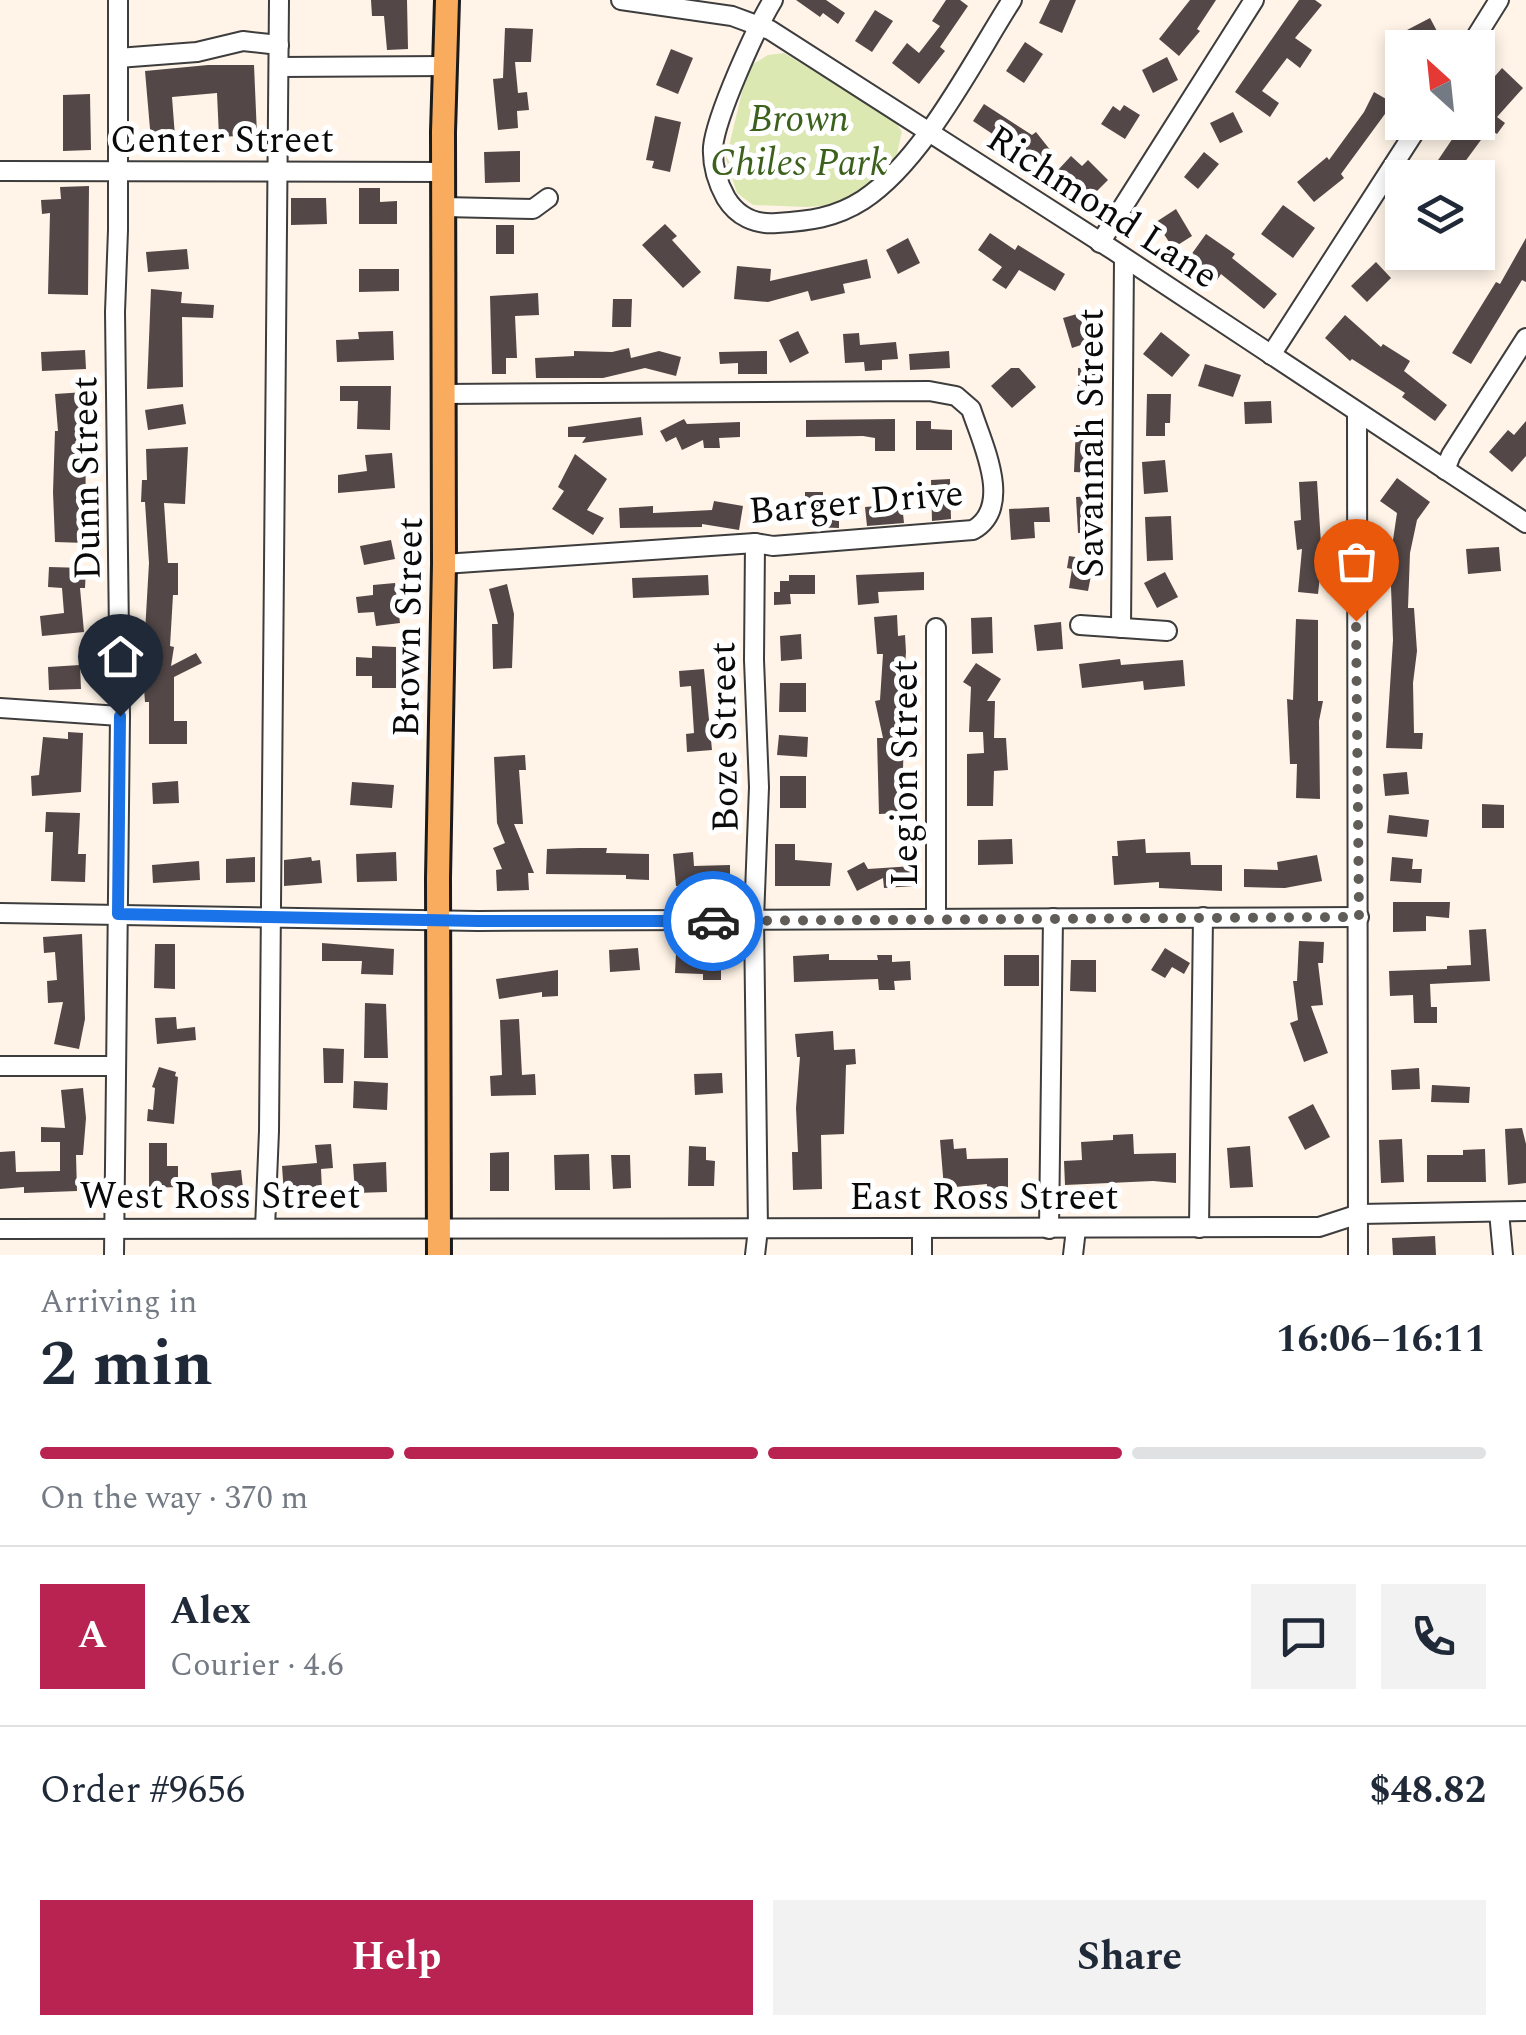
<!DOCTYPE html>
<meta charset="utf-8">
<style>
:root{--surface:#fff;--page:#f2f2f3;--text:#1f2937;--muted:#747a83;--line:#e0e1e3;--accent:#b92351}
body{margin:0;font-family:Spectral,serif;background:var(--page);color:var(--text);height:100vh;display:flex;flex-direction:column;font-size:38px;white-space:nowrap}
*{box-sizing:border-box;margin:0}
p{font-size:32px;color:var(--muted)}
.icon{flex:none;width:55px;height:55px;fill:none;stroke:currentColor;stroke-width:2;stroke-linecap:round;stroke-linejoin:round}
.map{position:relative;height:1255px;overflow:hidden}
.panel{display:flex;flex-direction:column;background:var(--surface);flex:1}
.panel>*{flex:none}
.needle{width:65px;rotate:333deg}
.buttons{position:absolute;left:1385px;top:30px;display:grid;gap:20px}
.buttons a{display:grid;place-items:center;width:110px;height:110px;border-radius:0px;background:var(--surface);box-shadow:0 5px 15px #0003;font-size:50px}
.pin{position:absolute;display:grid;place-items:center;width:85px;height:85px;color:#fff;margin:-102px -42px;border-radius:50% 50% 50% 0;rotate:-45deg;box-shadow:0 0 10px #0007}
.pin .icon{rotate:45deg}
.courier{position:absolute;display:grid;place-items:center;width:100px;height:100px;margin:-50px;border:8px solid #1a73e8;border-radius:50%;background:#fff;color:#222;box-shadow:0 2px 12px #0007}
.head em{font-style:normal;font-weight:700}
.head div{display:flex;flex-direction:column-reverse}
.head{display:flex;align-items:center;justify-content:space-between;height:170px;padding:0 40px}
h1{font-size:65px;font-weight:700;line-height:75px}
.bar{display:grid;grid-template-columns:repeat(4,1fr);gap:15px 10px;align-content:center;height:120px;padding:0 40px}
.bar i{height:12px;border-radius:8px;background:var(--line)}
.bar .active{background:var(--accent)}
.bar p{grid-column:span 4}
.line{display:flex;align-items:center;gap:25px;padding:0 40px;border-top:2px solid var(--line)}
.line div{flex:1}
.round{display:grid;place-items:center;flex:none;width:105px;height:105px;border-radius:0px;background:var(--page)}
.cta{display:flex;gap:20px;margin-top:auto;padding:20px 40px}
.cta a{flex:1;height:115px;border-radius:0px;background:var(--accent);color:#fff;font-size:40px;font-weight:700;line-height:115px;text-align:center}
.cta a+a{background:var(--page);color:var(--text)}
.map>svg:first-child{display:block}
.green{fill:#dce8b2}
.building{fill:#534847}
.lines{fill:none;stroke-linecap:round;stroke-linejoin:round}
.minor-casing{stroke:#3d3d3d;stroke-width:22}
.major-casing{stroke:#1b1b1b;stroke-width:28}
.minor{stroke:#fff;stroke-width:18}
.major{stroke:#f9ac5e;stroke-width:22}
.done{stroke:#605c57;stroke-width:10;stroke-dasharray:0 18}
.route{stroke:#1a73e8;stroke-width:12}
.labels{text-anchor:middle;stroke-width:10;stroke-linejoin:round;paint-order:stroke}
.park-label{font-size:38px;font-style:italic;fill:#3c611c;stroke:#fff}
.street-label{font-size:38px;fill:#0a0a0a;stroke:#fff}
</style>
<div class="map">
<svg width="1526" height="1255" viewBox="0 0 1526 1255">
<rect width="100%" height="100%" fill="#fff4e7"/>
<polygon class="green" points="784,53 894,120 902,132 895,162 851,203 807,207 753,205 737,193 726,159 748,67 768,55"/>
<g class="building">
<polygon points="371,0 407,0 408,49 387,50 384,16 372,16"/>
<polygon points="796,0 826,0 845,13 838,24 823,13 820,17"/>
<polygon points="946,0 960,0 968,6 940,47 945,51 919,84 892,63 907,43 919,53 940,26 932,21"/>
<polygon points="1050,0 1076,0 1062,33 1039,23"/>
<polygon points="1190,0 1216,0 1197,29 1200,31 1179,56 1159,39"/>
<polygon points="1299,0 1315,0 1322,5 1295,38 1312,50 1300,68 1287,58 1262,91 1279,103 1270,117 1235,92"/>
<polygon points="875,10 893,21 872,52 855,41"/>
<polygon points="1430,18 1438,33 1426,39 1430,48 1415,48 1407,30"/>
<polygon points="505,28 533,29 531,62 515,62 518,93 527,92 529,110 517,111 518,128 498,130 493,79 503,78"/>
<polygon points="1025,42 1043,54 1024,83 1006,71"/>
<polygon points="671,49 693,58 678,94 656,85"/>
<polygon points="1167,57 1178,80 1153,93 1142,70"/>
<polygon points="208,65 254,65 257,135 219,137 217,93 172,97 176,150 152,152 145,71"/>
<polygon points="1502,68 1523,88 1497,117 1505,123 1497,134 1489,129 1453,178 1426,178 1459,129 1450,122 1478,122 1478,113 1490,96 1483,90"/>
<polygon points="1374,92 1393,103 1341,174 1344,178 1314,202 1297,182 1327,157 1329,160 1364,112"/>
<polygon points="90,94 91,150 63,151 63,95"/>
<polygon points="984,104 1032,135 1036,132 1055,156 1039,167 1013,132 1006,143 973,121"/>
<polygon points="1124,105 1140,115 1125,139 1101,124 1113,106 1120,111"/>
<polygon points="1233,112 1243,132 1220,143 1210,123"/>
<polygon points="655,116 681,122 670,172 652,168 654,161 646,160"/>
<polygon points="520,151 520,182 485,183 484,152"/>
<polygon points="1204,152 1219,164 1198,189 1184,177"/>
<polygon points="1071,156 1082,166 1088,160 1108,180 1088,200 1058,170"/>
<polygon points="89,186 88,295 48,294 50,213 42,214 41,200 61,199 60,187"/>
<polygon points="359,188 380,188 380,202 397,201 397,224 359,224"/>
<polygon points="291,198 326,198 327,224 291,225"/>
<polygon points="1283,205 1315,228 1293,258 1261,234"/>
<polygon points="1176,209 1192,236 1173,248 1156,222"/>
<polygon points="665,224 677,236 672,240 701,272 683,288 642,245"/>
<rect x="496" y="225" width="18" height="29"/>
<polygon points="990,233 1015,250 1018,245 1065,274 1055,291 1019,270 1006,289 992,280 1002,267 978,250"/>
<polygon points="1206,234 1235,254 1232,258 1277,294 1264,309 1221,274 1217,280 1188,259"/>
<polygon points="908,238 920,263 898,274 886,250"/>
<polygon points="1526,238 1526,282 1522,280 1471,364 1452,353 1496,282 1500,284"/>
<polygon points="187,249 189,269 148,272 146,252"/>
<polygon points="867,259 871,278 843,284 845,293 811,301 808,291 768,302 734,299 737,266 771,269 770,281"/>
<polygon points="1376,262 1391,278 1367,302 1351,286"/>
<polygon points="359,269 399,269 399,291 359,292"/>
<polygon points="151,289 182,292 181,303 214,305 213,318 182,317 183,387 147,389"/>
<polygon points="538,293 539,315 515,316 517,358 506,358 506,374 492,374 490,296"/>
<polygon points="613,299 632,299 631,327 612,327"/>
<polygon points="1084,312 1093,341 1072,348 1063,318"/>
<polygon points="1345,315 1381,347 1383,344 1410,361 1404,371 1447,405 1435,421 1402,397 1405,393 1352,359 1350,361 1325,338"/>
<polygon points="393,331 394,360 337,362 336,340 359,339 358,332"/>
<polygon points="798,331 809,353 790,363 779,340"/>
<polygon points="1161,332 1190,355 1172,377 1143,354"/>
<polygon points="859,333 860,345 896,342 898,359 882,360 882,370 865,371 864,362 845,363 843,334"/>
<polygon points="629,348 631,358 659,351 681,357 676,376 645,368 603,378 536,378 535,358 574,356 574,351 612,352"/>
<polygon points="85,350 86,369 42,371 41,352"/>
<polygon points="767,351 767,374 738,374 738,363 720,364 719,352"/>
<polygon points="949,351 950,368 910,370 909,354"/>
<polygon points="1205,364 1241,375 1233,397 1198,386"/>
<polygon points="1098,367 1098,401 1078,401 1078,368"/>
<polygon points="1011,368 1019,368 1036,387 1012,408 991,386"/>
<polygon points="340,386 391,386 390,430 357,429 358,401 340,401"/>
<polygon points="85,392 86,543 55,542 53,492 55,431 58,431 55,394"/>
<polygon points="1147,394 1171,394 1170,423 1165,423 1165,436 1146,436"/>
<polygon points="1271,401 1272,423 1245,424 1244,402"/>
<polygon points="183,404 186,424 148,430 145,410"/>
<polygon points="641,417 643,435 582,443 586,437 568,437 568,427"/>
<polygon points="684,419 687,424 740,422 740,437 719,438 720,448 704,448 703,440 682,450 676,437 666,442 660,431"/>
<polygon points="895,419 895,451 875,451 875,438 863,436 806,437 806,420"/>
<polygon points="916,421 931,421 931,429 952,430 952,450 916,450"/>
<polygon points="1526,421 1526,456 1512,472 1489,452 1508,430 1514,435"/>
<polygon points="1076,425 1099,426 1097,473 1074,472"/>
<polygon points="188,447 185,504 164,503 168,563 178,563 178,595 173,595 170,646 174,647 171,666 196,653 202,663 174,677 174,721 187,721 187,744 149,744 149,702 145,702 142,663 147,632 145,632 149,563 145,502 141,502 142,480 147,480 146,449"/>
<polygon points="392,453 395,488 338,493 338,475 367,471 365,455"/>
<polygon points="575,454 607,479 587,510 604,518 593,535 552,509 564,491 558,487"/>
<polygon points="1165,460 1168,492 1144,494 1142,462"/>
<polygon points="1397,478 1430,502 1417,520 1410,553 1408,608 1414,608 1417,651 1413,683 1414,733 1423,733 1422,749 1386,748 1393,640 1390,560 1397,513 1380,501"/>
<polygon points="950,479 951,519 932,521 931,480"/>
<polygon points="1317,481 1322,559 1318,594 1298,592 1302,549 1297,550 1294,521 1301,520 1299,482"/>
<polygon points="805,492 823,492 823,510 839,510 839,528 811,527 812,510 805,510"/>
<polygon points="1096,496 1098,532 1078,533 1076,497"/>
<polygon points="714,501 743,506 739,530 702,524 702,527 620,528 619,508 653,506 653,513 712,510"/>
<polygon points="902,504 904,523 867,526 865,507"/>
<polygon points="1049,507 1050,522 1034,522 1035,538 1011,540 1009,509"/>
<polygon points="1171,516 1173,560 1147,561 1145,517"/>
<polygon points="391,540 395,559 364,565 360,546"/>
<polygon points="1499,547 1501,571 1468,574 1466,549"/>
<polygon points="1069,556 1094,560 1088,591 1069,588 1072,569 1067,568"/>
<polygon points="49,567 86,568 85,588 80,588 84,632 42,636 40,616 64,613 62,588 48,587"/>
<polygon points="924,572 924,590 878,592 879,603 858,605 856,575"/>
<polygon points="1165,572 1178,597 1157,608 1144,583"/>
<polygon points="708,575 709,595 633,598 632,578"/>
<polygon points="789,575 815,575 815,594 790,594 791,604 774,605 774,592 780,592 780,581 789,581"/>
<polygon points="395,583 400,623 376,626 374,612 358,613 356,597 373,595 373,585"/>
<polygon points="507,584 514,614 512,668 493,669 492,624 498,624 489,589"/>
<polygon points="897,615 898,636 905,635 906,652 903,694 897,693 904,728 903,770 900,770 900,813 879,814 877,738 883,738 875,701 880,700 883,654 877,654 874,617"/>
<polygon points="992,617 993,653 972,654 971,618"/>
<polygon points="1296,619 1318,620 1318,701 1323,701 1319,721 1320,799 1296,798 1297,764 1290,764 1287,699 1293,700"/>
<polygon points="1061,622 1063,649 1037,651 1034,625"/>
<polygon points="801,634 802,659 781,661 780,636"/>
<polygon points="372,646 396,647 396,688 372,688 372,676 356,676 356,657 372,658"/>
<polygon points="1120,659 1121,665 1183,660 1185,686 1144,690 1143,681 1082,688 1079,664"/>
<polygon points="976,663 1001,679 987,701 995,701 994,738 1006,738 1008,770 994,771 993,806 967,806 967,754 984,753 983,732 969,732 971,687 963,682"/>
<polygon points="80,665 81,689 49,690 48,667"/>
<polygon points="704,669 712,750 687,752 686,734 694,733 691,686 680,687 679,671"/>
<polygon points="780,683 806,683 806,712 779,712"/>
<polygon points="68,732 83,733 81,792 32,796 31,776 39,775 43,737 68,739"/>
<polygon points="779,735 808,737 807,757 777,755"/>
<polygon points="525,755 526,770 519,770 523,824 514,824 534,873 528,873 529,890 497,891 496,870 502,869 493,848 505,843 497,823 494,757"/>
<polygon points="1407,772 1409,794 1385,796 1383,774"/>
<rect x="780" y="776" width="26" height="32"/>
<polygon points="178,781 179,803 153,804 152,783"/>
<polygon points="352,782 394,785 392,808 350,805"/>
<polygon points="1482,804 1504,805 1504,828 1482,828"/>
<polygon points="46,812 80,813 78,854 86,854 85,882 51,881 53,832 45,832"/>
<polygon points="1389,815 1429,820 1427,837 1387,833"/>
<polygon points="1012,839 1013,864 978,865 978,840"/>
<polygon points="1145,839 1146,853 1190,852 1191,865 1222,865 1222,891 1159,888 1159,882 1114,885 1112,856 1118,856 1117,841"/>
<polygon points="775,844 795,844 795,860 832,863 830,886 775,886"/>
<polygon points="579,848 607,848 606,853 649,854 649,880 626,879 626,875 546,874 547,849"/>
<polygon points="396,852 397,881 357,882 356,854"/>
<polygon points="693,852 694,866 730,865 730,884 676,886 673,854"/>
<polygon points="1317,855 1322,881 1285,888 1244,887 1244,869 1278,870 1277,862"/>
<polygon points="255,857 255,882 226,883 226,859"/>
<polygon points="311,857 312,861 320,860 322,883 284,886 284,860"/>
<polygon points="1392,857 1413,859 1412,869 1422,869 1421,883 1390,881"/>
<polygon points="199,861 200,880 153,883 152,865"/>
<polygon points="864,862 868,869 913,866 914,886 884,888 883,878 857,891 847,871"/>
<polygon points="1393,902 1450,902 1449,918 1426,916 1426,931 1393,932"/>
<polygon points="1486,929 1490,981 1430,984 1431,1007 1437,1007 1437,1023 1414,1023 1413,995 1390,996 1389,971 1447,969 1447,966 1471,965 1469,930"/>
<polygon points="82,934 85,1019 79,1049 54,1044 63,1002 48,1003 47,981 57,980 55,952 44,953 43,937"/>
<polygon points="1299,941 1324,942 1323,963 1318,963 1323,1005 1311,1006 1328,1053 1304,1062 1290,1023 1298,1020 1293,981 1297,981"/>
<polygon points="322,943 394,949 393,975 361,974 362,961 322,961"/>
<polygon points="703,943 721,943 721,980 703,980 703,974 675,973 676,953 703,953"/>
<polygon points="155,944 175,944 175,989 154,988"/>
<polygon points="638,948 640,970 610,972 609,950"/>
<polygon points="1165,948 1190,963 1184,974 1172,967 1165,978 1151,970"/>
<polygon points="829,954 829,960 878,960 877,955 892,955 892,962 910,961 911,980 894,981 895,990 879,990 878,979 794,982 793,956"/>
<rect x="1004" y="955" width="35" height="31"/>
<polygon points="1071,960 1096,960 1096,992 1070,991"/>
<polygon points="558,970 558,996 542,997 542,992 499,999 496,979"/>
<polygon points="365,1003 386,1004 388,1058 364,1058"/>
<polygon points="176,1017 177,1029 195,1027 196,1040 157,1044 155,1018"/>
<polygon points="519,1019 522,1075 535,1074 536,1095 491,1096 490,1076 502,1075 500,1020"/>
<polygon points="833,1031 834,1050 855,1049 856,1064 846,1065 844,1134 821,1135 822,1189 793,1190 792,1152 798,1152 796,1108 800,1057 797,1057 795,1034"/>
<polygon points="323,1048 344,1049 343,1083 324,1083"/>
<polygon points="159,1067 176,1072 175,1076 178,1077 174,1124 147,1121 148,1109 153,1110 155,1088 152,1087"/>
<polygon points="1419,1068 1420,1089 1392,1090 1391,1070"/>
<polygon points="722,1073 723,1093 695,1095 694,1074"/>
<polygon points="354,1081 388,1083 387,1110 353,1108"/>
<polygon points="1432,1085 1470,1087 1469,1103 1431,1102"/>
<polygon points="83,1088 86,1118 83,1155 76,1155 77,1191 24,1193 24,1187 0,1189 0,1152 15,1151 16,1172 60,1171 60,1142 41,1142 41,1127 65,1128 61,1090"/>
<polygon points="1313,1104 1330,1137 1305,1150 1288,1117"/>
<polygon points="1522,1128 1526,1144 1526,1183 1508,1185 1505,1129"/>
<polygon points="1133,1134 1134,1154 1176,1153 1176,1183 1153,1181 1065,1185 1064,1161 1082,1160 1081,1142 1113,1140 1113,1135"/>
<polygon points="953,1139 954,1149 966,1148 967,1159 1008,1158 1008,1194 986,1194 987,1184 944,1188 940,1140"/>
<polygon points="1402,1139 1404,1182 1381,1183 1379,1140"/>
<polygon points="149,1143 167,1143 167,1166 178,1166 178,1187 149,1188"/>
<polygon points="331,1144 333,1168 321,1169 322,1190 284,1194 282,1166 317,1163 315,1145"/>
<polygon points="689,1146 706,1147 706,1160 715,1161 714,1186 688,1186"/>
<polygon points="1250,1146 1253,1187 1230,1188 1227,1148"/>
<polygon points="1485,1149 1486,1182 1427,1182 1427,1155 1463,1155 1463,1150"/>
<polygon points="509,1152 509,1191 490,1191 490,1153"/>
<polygon points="589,1154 590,1190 555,1190 554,1155"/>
<polygon points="611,1155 630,1155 631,1188 613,1189"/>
<polygon points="386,1162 387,1192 355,1193 353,1164"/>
<polygon points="241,1170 243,1188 213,1191 211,1173"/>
<polygon points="1435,1236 1436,1255 1393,1255 1392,1238"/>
</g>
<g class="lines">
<g class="minor-casing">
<g id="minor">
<polyline points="621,0 732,16 770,30 1113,250 1526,523"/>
<path d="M773,0c-17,28 -57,116 -60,147 -1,18 4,35 13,51 11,18 29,27 51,25 32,-2 58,-5 86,-23 60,-39 110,-139 149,-200"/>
<polyline points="1469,48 1499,0"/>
<polyline points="118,58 197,52 243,41 279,45"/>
<polyline points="279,67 446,66"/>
<polyline points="0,171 445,172"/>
<polyline points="444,207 533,209 548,198"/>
<polyline points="1100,243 1254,0"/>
<polyline points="1271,355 1421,122"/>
<polyline points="1357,412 1358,1255"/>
<polyline points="1445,470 1451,455 1526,338"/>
<polyline points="755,543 754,660 759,787 754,919 758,1229 755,1255"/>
<path d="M444,564l311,-21 18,3 200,-16c41,-23 9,-87 -2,-121l-15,-13 -27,-5 -485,3"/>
<polyline points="1080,625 1167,631"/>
<polyline points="936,628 936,918"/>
<polyline points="1121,628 1124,259"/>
<polyline points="0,708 120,716"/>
<polyline points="0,913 478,921 1359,917"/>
<polyline points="0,1066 116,1066"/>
<polyline points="1499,1212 1503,1255"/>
<polyline points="265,1228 269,1131 279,0"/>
<polyline points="1199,1228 1203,917"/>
<path d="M0,1229c440,-2 879,1 1319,-2l40,-13 167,-3"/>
<polyline points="1049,1229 1053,918"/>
<polyline points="922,1230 922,1255"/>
<polyline points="114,1255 120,716 115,312 118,230 118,0"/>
<polyline points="1073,1255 1076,1229"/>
</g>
</g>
<g class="major-casing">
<polyline id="major" points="439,1255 438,878 444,564 443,132 447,0"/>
</g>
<use href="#minor" class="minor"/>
<use href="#major" class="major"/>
</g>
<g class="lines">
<polyline class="done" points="713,921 1359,917 1356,621"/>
<polyline class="route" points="120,716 118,914 478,921 713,921"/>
</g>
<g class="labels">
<g class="park-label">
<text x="799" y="131">Brown<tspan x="799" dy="44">Chiles Park</tspan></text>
</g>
<g class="street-label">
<text x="222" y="152">Center Street</text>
<text transform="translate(1103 206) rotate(33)" y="13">Richmond Lane</text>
<text transform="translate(1090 443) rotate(-90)" y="13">Savannah Street</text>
<text transform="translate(85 478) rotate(-91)" y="13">Dunn Street</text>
<text transform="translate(856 501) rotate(-5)" y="13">Barger Drive</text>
<text transform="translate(407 627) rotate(-89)" y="13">Brown Street</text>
<text transform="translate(723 737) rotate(-91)" y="13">Boze Street</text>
<text transform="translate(904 773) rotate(-90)" y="13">Legion Street</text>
<text x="220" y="1208">West Ross Street</text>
<text x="984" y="1209">East Ross Street</text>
</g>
</g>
</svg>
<div class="buttons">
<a><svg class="needle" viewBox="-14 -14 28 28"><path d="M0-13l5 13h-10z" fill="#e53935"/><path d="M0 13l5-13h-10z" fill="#747a83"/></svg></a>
<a><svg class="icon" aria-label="layers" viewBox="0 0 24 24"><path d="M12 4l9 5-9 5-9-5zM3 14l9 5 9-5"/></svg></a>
</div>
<div class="pin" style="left:1356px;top:621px;background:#ea580c"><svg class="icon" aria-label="bag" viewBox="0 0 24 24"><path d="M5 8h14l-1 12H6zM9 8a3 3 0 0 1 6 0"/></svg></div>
<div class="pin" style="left:120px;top:716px;background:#1f2937"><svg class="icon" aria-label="home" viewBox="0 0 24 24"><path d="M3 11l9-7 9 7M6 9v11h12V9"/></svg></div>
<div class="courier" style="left:713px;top:921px"><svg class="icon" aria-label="car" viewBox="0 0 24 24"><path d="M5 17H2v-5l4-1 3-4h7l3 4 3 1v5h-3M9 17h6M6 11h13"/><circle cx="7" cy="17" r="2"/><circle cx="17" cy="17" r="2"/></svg></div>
</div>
<section class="panel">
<div class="head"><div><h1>2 min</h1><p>Arriving in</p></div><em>16:06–16:11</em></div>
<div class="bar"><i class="active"></i><i class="active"></i><i class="active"></i><i></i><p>On the way · 370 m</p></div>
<div class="line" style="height:180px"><b class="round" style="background:var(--accent);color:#fff">A</b><div><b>Alex</b><p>Courier · 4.6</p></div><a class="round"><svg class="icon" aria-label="chat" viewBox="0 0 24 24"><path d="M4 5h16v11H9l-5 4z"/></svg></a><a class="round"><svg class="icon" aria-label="phone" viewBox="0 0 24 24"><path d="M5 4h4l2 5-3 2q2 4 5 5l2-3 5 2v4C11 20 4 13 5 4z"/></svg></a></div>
<div class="line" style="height:130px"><div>Order #9656</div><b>$48.82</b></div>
<div class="cta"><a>Help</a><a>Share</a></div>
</section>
